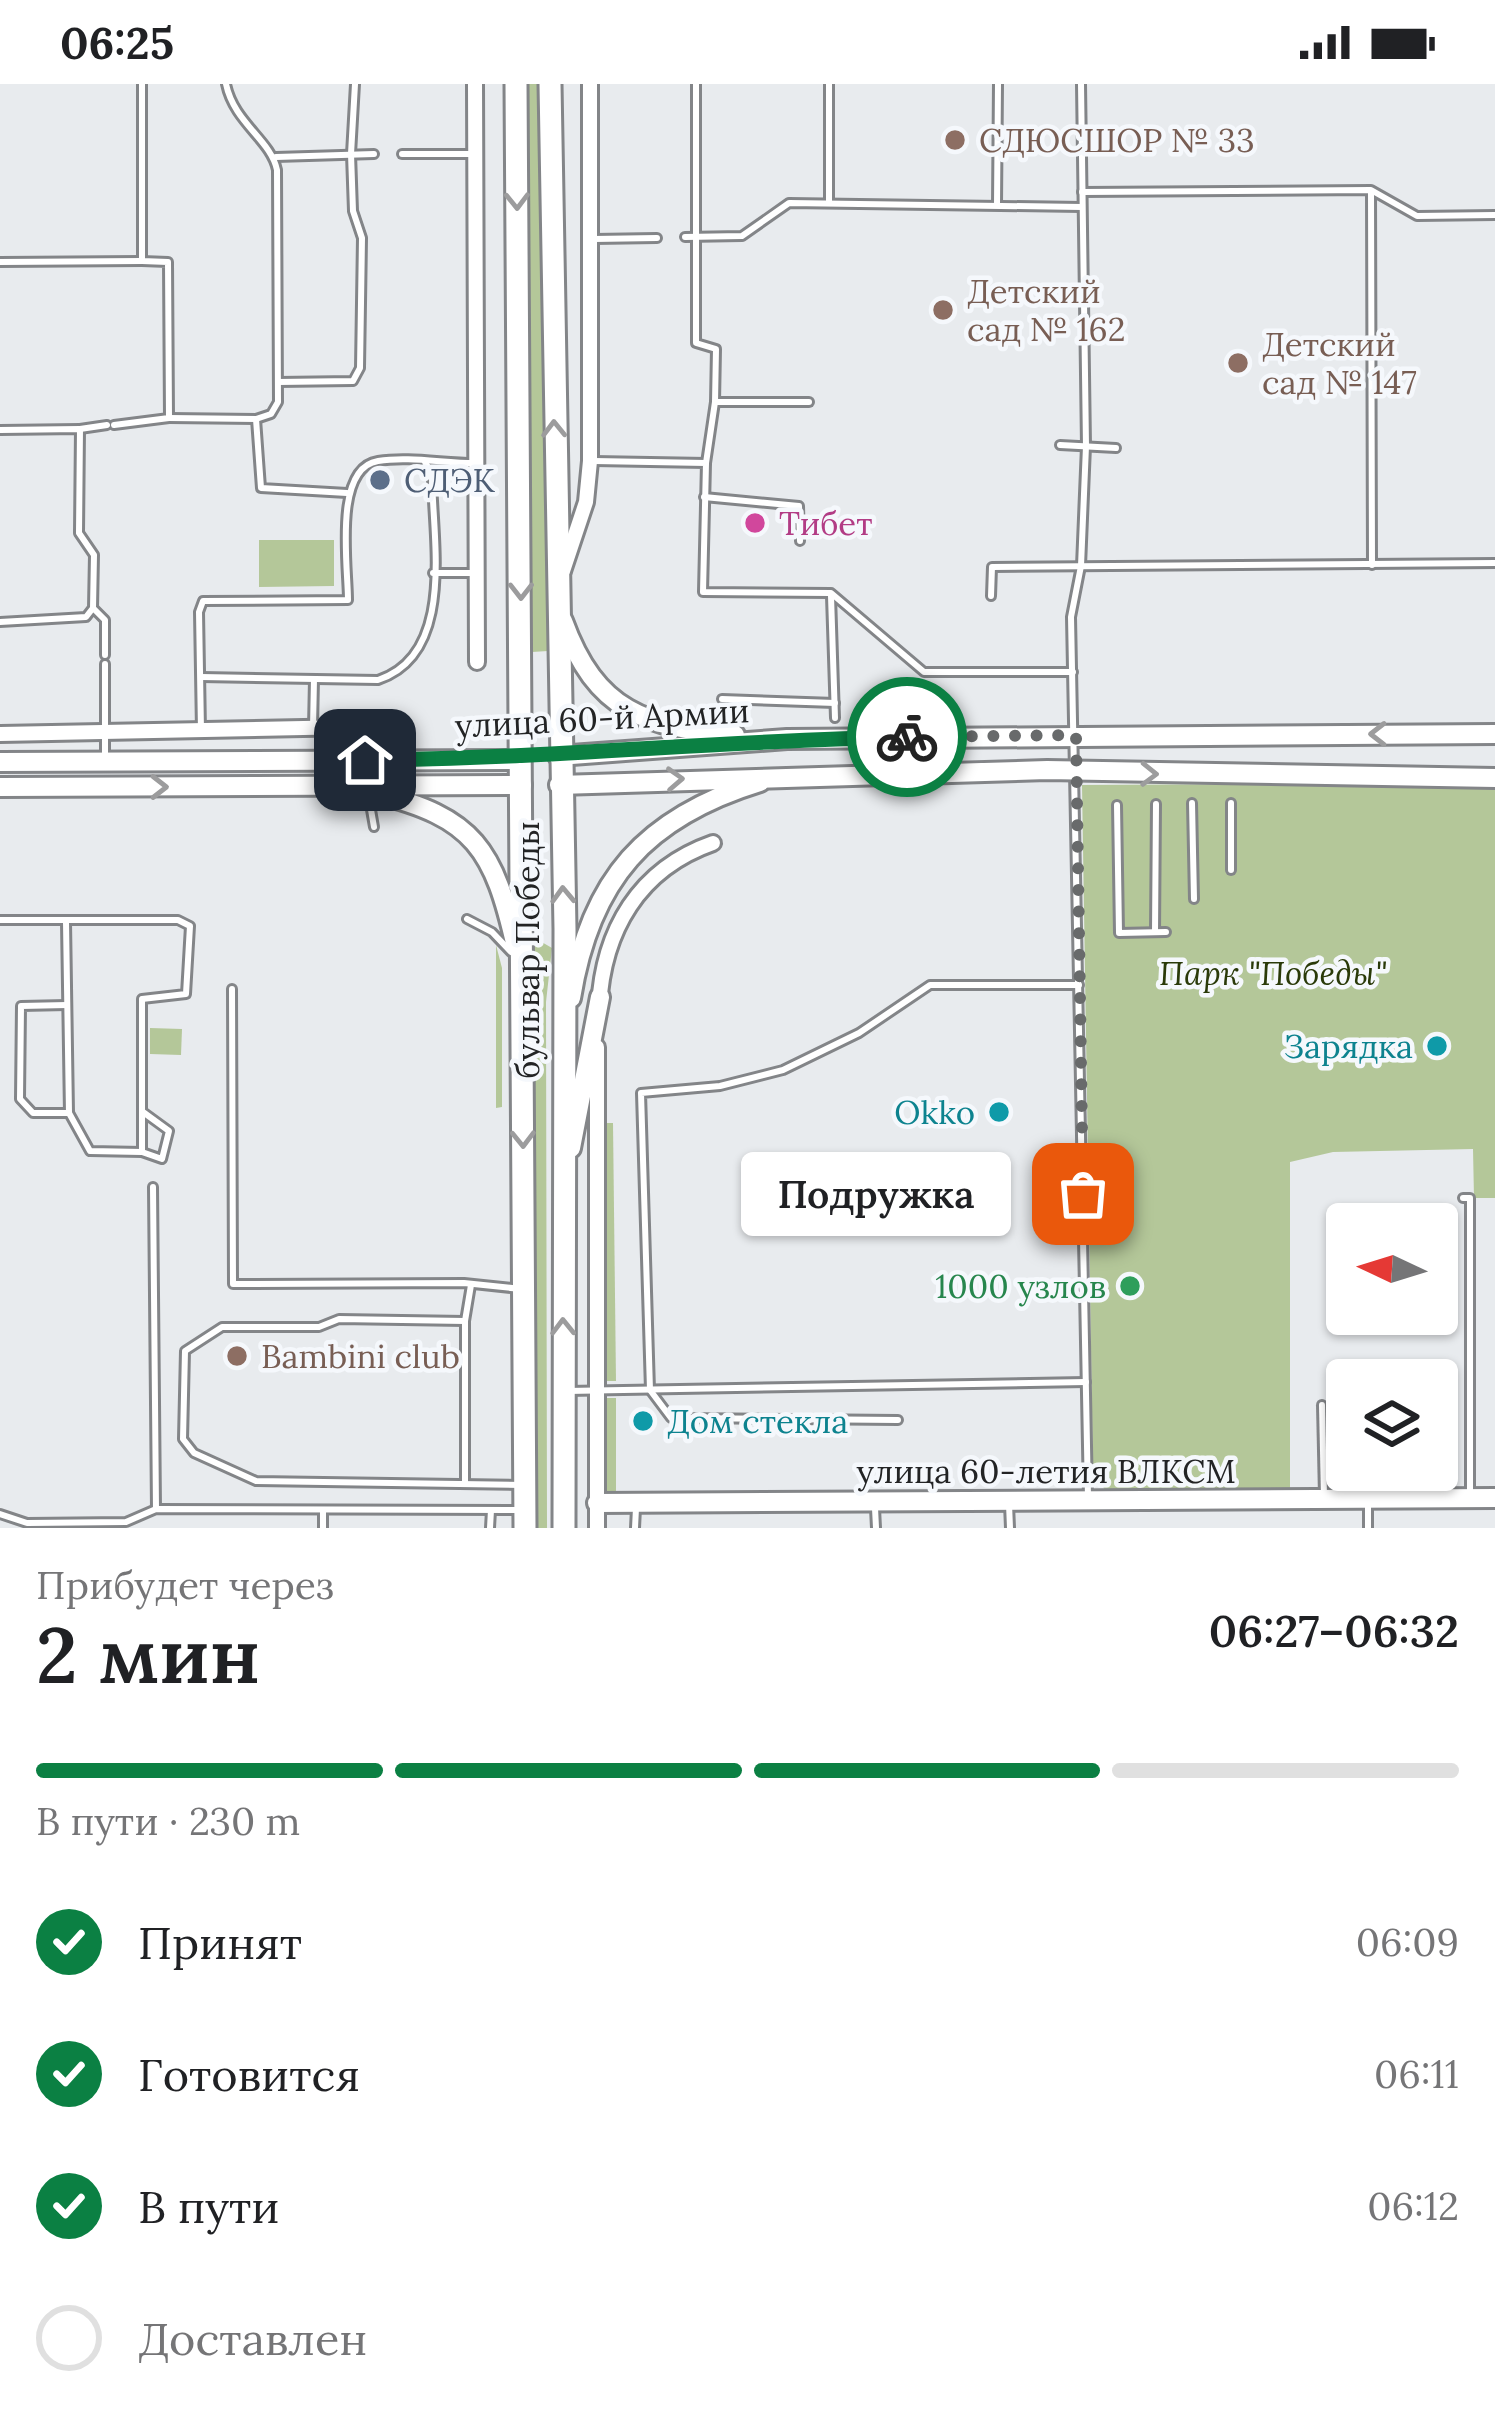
<!DOCTYPE html>
<html lang="ru">
<meta charset="utf-8">
<style>
:root{--surface:#fff;--page:#f2f2f2;--text:#202124;--muted:#757577;--line:#e0e0e0;--accent:#0b8043}
body{margin:0;font-family:Lora,serif;background:var(--page);color:var(--text);height:100vh;display:flex;flex-direction:column;font-size:45px;white-space:nowrap}
*{box-sizing:border-box;margin:0}
p{font-size:39px;color:var(--muted)}
.icon{flex:none;width:66px;height:66px;fill:none;stroke:currentColor;stroke-width:2;stroke-linecap:round;stroke-linejoin:round}
.map{position:relative;height:1444px;overflow:hidden}
.panel{display:flex;flex-direction:column;background:var(--surface);flex:1}
.panel>*{flex:none}
.needle{width:78px;rotate:274deg}
.buttons{position:absolute;left:1326px;top:1119px;display:grid;gap:24px}
.buttons a{display:grid;place-items:center;width:132px;height:132px;border-radius:12px;background:var(--surface);box-shadow:0 3px 9px #0004;font-size:60px}
.pin{position:absolute;display:grid;place-items:center;width:102px;height:102px;color:#fff;margin:-51px;border-radius:24px;box-shadow:0 6px 18px #0006}
.courier{position:absolute;display:grid;place-items:center;width:120px;height:120px;margin:-60px;border:9px solid #0b8043;border-radius:50%;background:#fff;color:#222;box-shadow:0 3px 15px #0007}
.bubble{position:absolute;height:84px;border-radius:12px;background:var(--surface);box-shadow:0 3px 9px #0004;font-size:39px;font-weight:600;line-height:84px;text-align:center}
.headline em{font-style:normal;font-weight:600}
.headline div{display:flex;flex-direction:column-reverse}
.headline{display:flex;align-items:center;justify-content:space-between;height:204px;padding:0 36px}
h1{font-size:78px;font-weight:600;line-height:90px}
.bar{display:grid;grid-template-columns:repeat(4,1fr);gap:18px 12px;align-content:center;height:144px;padding:0 36px}
.bar i{height:15px;border-radius:9px;background:var(--line)}
.bar .on{background:var(--accent)}
.bar p{grid-column:span 4}
ol{padding:0 36px;list-style:none}
li{display:flex;align-items:center;gap:36px;height:132px}
li p{margin-inline-start:auto}
li .icon{padding:12px;border-radius:50%;background:var(--accent);color:#fff;stroke-width:4}
li:last-child{color:var(--muted)}
li i{width:66px;height:66px;border:6px solid var(--line);border-radius:50%}
.status{display:flex;justify-content:space-between;align-items:center;height:84px;padding:0 60px;background:var(--surface);direction:ltr}
.status svg{height:33px;fill:currentColor}
.map>svg:first-child{display:block}
.green{fill:#b4c799}
.lines{fill:none;stroke-linecap:round;stroke-linejoin:round}
.lane-casing{stroke:#838588;stroke-width:12}
.street-casing{stroke:#838588;stroke-width:20}
.secondary-casing{stroke:#838588;stroke-width:24}
.primary-casing{stroke:#838588;stroke-width:27}
.lane{stroke:#fff;stroke-width:6}
.street{stroke:#fff;stroke-width:14}
.secondary{stroke:#fff;stroke-width:18}
.primary{stroke:#fff;stroke-width:21}
.oneway{stroke:#9c9c9d}
.done{stroke:#686a6b;stroke-width:12;stroke-dasharray:0 21.6}
.route{stroke:#0b8043;stroke-width:15}
.education-dot{fill:#8d6e63;stroke:#f5f8fc;stroke-width:4.5}
.service-dot{fill:#5c6f8a;stroke:#f5f8fc;stroke-width:4.5}
.hotel-dot{fill:#d1479c;stroke:#f5f8fc;stroke-width:4.5}
.culture-dot{fill:#0f9aa8;stroke:#f5f8fc;stroke-width:4.5}
.leisure-dot{fill:#2e9e5b;stroke:#f5f8fc;stroke-width:4.5}
.labels{text-anchor:middle;stroke-width:9;stroke-linejoin:round;paint-order:stroke}
.education-label{font-size:33px;fill:#785e54;stroke:#f5f8fc;text-anchor:start}
.service-label{font-size:33px;fill:#4e5e75;stroke:#f5f8fc;text-anchor:start}
.hotel-label{font-size:33px;fill:#b23c85;stroke:#f5f8fc;text-anchor:start}
.street-label{font-size:33px;fill:#232425;stroke:#f5f8fc}
.park-label{font-size:33px;font-style:italic;fill:#2a3a09;stroke:#f5f8fc}
.culture-label{font-size:33px;fill:#0d838f;stroke:#f5f8fc;text-anchor:end}
.leisure-label{font-size:33px;fill:#27864d;stroke:#f5f8fc;text-anchor:end}
</style>
<div class="status"><b>06:25</b><svg viewBox="0 0 49 12"><path d="M0 12V9h3v3zM5 12V6h3v6zM10 12V3h3v9zM15 12V0h3v12zM26 1h20v11H26zM47 4h2v5h-2z"/></svg></div>
<div class="map">
<svg width="1495" height="1444" viewBox="0 0 1495 1444">
<rect width="100%" height="100%" fill="#e8ebee"/>
<g class="green">
<polygon points="528,0 543,0 548,567 532,568"/>
<polygon points="259,456 334,456 334,502 259,503"/>
<polygon points="1495,699 1495,1114 1474,1114 1473,1065 1333,1068 1290,1078 1290,1406 1106,1407 1093,1389 1082,701"/>
<polygon points="533,853 552,864 546,918 547,1444 538,1444"/>
<polygon points="496,861 502,884 502,1023 496,1024"/>
<polygon points="150,944 182,945 181,971 150,970"/>
<polygon points="601,1039 613,1039 616,1297 602,1297"/>
<rect x="603" y="1314" width="13" height="95"/>
</g>
<g class="lines">
<g class="lane-casing">
<g id="lane">
<polyline points="696,0 696,259 716,265 715,318 706,379"/>
<polyline points="1081,0 1086,362 1081,482 1071,533 1088,1413"/>
<polyline points="402,70 472,70"/>
<polyline points="276,73 374,70"/>
<polyline points="1371,107 1372,481"/>
<polyline points="1082,108 1371,106 1417,132 1495,131"/>
<polyline points="829,119 829,0"/>
<polyline points="997,121 998,0"/>
<polyline points="685,153 742,152 789,119 1082,123"/>
<polyline points="594,155 657,154"/>
<polyline points="0,178 142,177"/>
<polyline points="278,298 353,297 360,284 362,154 353,127 351,70 355,0"/>
<polyline points="715,318 809,318"/>
<path d="M169,334l87,1 15,-5 7,-12 -1,-232c-6,-30 -43,-47 -51,-86"/>
<polyline points="256,335 261,404 347,409"/>
<polyline points="114,341 169,334 168,178 142,177 142,0"/>
<polyline points="80,345 107,341"/>
<polyline points="0,346 80,345 79,449 94,471 93,524 86,533 0,538"/>
<polyline points="1060,361 1116,364"/>
<polyline points="594,377 706,379 703,508 831,509 924,588 1073,588"/>
<polyline points="704,413 799,422 800,457"/>
<polyline points="433,489 477,489"/>
<polyline points="831,512 835,634"/>
<polyline points="991,512 992,483 1495,479"/>
<polyline points="94,525 105,536 105,571"/>
<polyline points="105,580 105,673"/>
<path d="M201,593l177,3c79,-26 54,-143 54,-206l-7,-12"/>
<polyline points="722,615 835,619"/>
<polyline points="313,644 314,595"/>
<path d="M201,647l-2,-119 4,-11 145,-1c0,-34 -15,-132 30,-139 30,-5 66,2 96,2"/>
<polyline points="355,707 370,720 374,743"/>
<polyline points="1192,719 1194,815"/>
<polyline points="1231,719 1231,786"/>
<polyline points="1117,721 1119,849 1166,848"/>
<polyline points="467,835 492,848 511,868"/>
<polyline points="0,836 178,836 190,842 186,910 142,915 142,1068 90,1067 69,1029 66,838"/>
<polyline points="1155,848 1156,720"/>
<polyline points="232,905 233,1200 464,1199 521,1205"/>
<polyline points="67,921 21,922 20,1015 33,1029 69,1029"/>
<polyline points="142,1068 162,1075 169,1047 143,1028"/>
<polyline points="153,1103 156,1425"/>
<polyline points="1463,1114 1470,1114 1470,1409"/>
<polyline points="465,1237 339,1235 319,1243 222,1243 185,1267 183,1355 194,1369 256,1397 522,1401"/>
<polyline points="567,1307 1086,1298"/>
<polyline points="1322,1321 1324,1412"/>
<polyline points="898,1336 671,1334 650,1306 641,1009 720,1002 783,986 859,949 930,901 1079,901"/>
<polyline points="465,1399 465,1237 471,1201"/>
<polyline points="1368,1418 1368,1444"/>
<polyline points="1009,1420 1010,1444"/>
<polyline points="875,1424 876,1444"/>
<polyline points="0,1430 27,1439 126,1438 156,1425 519,1426"/>
<polyline points="323,1444 323,1426"/>
<polyline points="490,1444 491,1426"/>
<polyline points="635,1444 636,1424"/>
</g>
</g>
<g class="street-casing">
<g id="street">
<polyline points="475,0 477,578"/>
<polyline points="563,487 586,418 590,377 590,0"/>
<polyline points="0,650 403,642"/>
<path d="M599,923c4,-77 40,-138 114,-164"/>
<polyline points="597,1444 597,963"/>
</g>
</g>
<g class="secondary-casing">
<g id="secondary">
<path d="M563,537c33,91 83,106 172,114"/>
<polyline points="558,672 787,655 1495,650"/>
<polyline points="0,678 521,676"/>
<polyline points="559,701 1047,686 1495,694"/>
<polyline points="0,703 522,701"/>
<path d="M374,709c101,24 120,57 142,154"/>
<path d="M571,914c19,-119 75,-181 189,-216"/>
<polyline points="571,1064 600,913"/>
<polyline points="597,1419 1495,1414"/>
</g>
</g>
<g class="primary-casing">
<g id="primary">
<polyline points="516,0 525,1444"/>
<polyline points="550,0 565,845 564,1444"/>
</g>
</g>
<use href="#lane" class="lane"/>
<use href="#street" class="street"/>
<use href="#secondary" class="secondary"/>
<use href="#primary" class="primary"/>
</g>
<defs><path id="oneway-chevron" d="M-2-3.5L2.5 0L-2 3.5" fill="none" stroke-width="1.6" stroke-linecap="round" stroke-linejoin="round" transform="scale(3)"/></defs>
<g class="oneway">
<use href="#oneway-chevron" transform="translate(517 117) rotate(89)"/>
<use href="#oneway-chevron" transform="translate(554 345) rotate(-91)"/>
<use href="#oneway-chevron" transform="translate(521 507) rotate(90)"/>
<use href="#oneway-chevron" transform="translate(1378 650) rotate(180)"/>
<use href="#oneway-chevron" transform="translate(1149 690) rotate(1)"/>
<use href="#oneway-chevron" transform="translate(675 695) rotate(-3)"/>
<use href="#oneway-chevron" transform="translate(159 703)"/>
<use href="#oneway-chevron" transform="translate(563 811) rotate(-92)"/>
<use href="#oneway-chevron" transform="translate(523 1055) rotate(89)"/>
<use href="#oneway-chevron" transform="translate(563 1243) rotate(-91)"/>
</g>
<g class="lines">
<polyline class="done" points="907,653 1076,651 1083,1110"/>
<path class="route" d="M365,676c181,-1 361,-20 542,-23"/>
</g>
<g class="education-dot">
<circle cx="955" cy="56" r="12"/>
<circle cx="943" cy="226" r="12"/>
<circle cx="1238" cy="279" r="12"/>
<circle cx="237" cy="1272" r="12"/>
</g>
<circle class="service-dot" cx="380" cy="396" r="12"/>
<circle class="hotel-dot" cx="755" cy="439" r="12"/>
<g class="culture-dot">
<circle cx="1437" cy="962" r="12"/>
<circle cx="999" cy="1028" r="12"/>
<circle cx="643" cy="1337" r="12"/>
</g>
<circle class="leisure-dot" cx="1130" cy="1202" r="12"/>
<g class="labels">
<g class="education-label">
<text x="979" y="68">СДЮСШОР № 33</text>
<text x="967" y="219">Детский<tspan x="967" dy="38">сад № 162</tspan></text>
<text x="1262" y="272">Детский<tspan x="1262" dy="38">сад № 147</tspan></text>
<text x="261" y="1284">Bambini club</text>
</g>
<g class="service-label">
<text x="404" y="408">СДЭК</text>
</g>
<g class="hotel-label">
<text x="779" y="451">Тибет</text>
</g>
<g class="street-label">
<text transform="translate(602 634) rotate(-3)" y="12">улица 60-й Армии</text>
<text transform="translate(527 866) rotate(-90)" y="12">бульвар Победы</text>
<text x="1046" y="1399">улица 60-летия ВЛКСМ</text>
</g>
<g class="park-label">
<text x="1273" y="901">Парк "Победы"</text>
</g>
<g class="culture-label">
<text x="1413" y="974">Зарядка</text>
<text x="975" y="1040">Okko</text>
<text x="667" y="1349" text-anchor="start">Дом стекла</text>
</g>
<g class="leisure-label">
<text x="1106" y="1214">1000 узлов</text>
</g>
</g>
</svg>
<div class="buttons">
<a><svg class="needle" viewBox="-14 -14 28 28"><path d="M0-13l5 13h-10z" fill="#e53935"/><path d="M0 13l5-13h-10z" fill="#757577"/></svg></a>
<a><svg class="icon" aria-label="layers" viewBox="0 0 24 24"><path d="M12 4l9 5-9 5-9-5zM3 14l9 5 9-5"/></svg></a>
</div>
<div class="pin" style="left:1083px;top:1110px;background:#ea580c"><svg class="icon" aria-label="bag" viewBox="0 0 24 24"><path d="M5 8h14l-1 12H6zM9 8a3 3 0 0 1 6 0"/></svg></div>
<div class="pin" style="left:365px;top:676px;background:#1f2937"><svg class="icon" aria-label="home" viewBox="0 0 24 24"><path d="M3 11l9-7 9 7M6 9v11h12V9"/></svg></div>
<div class="courier" style="left:907px;top:653px"><svg class="icon" aria-label="bike" viewBox="0 0 24 24"><circle cx="6" cy="16" r="4"/><circle cx="18" cy="16" r="4"/><path d="M6 16l4-8h5l3 8M10 8l3 8H6M13 5h3"/></svg></div>
<div class="bubble" style="left:741px;top:1068px;width:270px">Подружка</div>
</div>
<section class="panel">
<div class="headline"><div><h1>2 мин</h1><p>Прибудет через</p></div><em>06:27–06:32</em></div>
<div class="bar"><i class="on"></i><i class="on"></i><i class="on"></i><i></i><p>В пути · 230 m</p></div>
<ol>
<li><svg class="icon" aria-label="check" viewBox="0 0 24 24"><path d="M5 12l5 5 9-10"/></svg>Принят<p>06:09</p></li>
<li><svg class="icon" aria-label="check" viewBox="0 0 24 24"><path d="M5 12l5 5 9-10"/></svg>Готовится<p>06:11</p></li>
<li><svg class="icon" aria-label="check" viewBox="0 0 24 24"><path d="M5 12l5 5 9-10"/></svg>В пути<p>06:12</p></li>
<li><i></i>Доставлен</li>
</ol>
</section>
